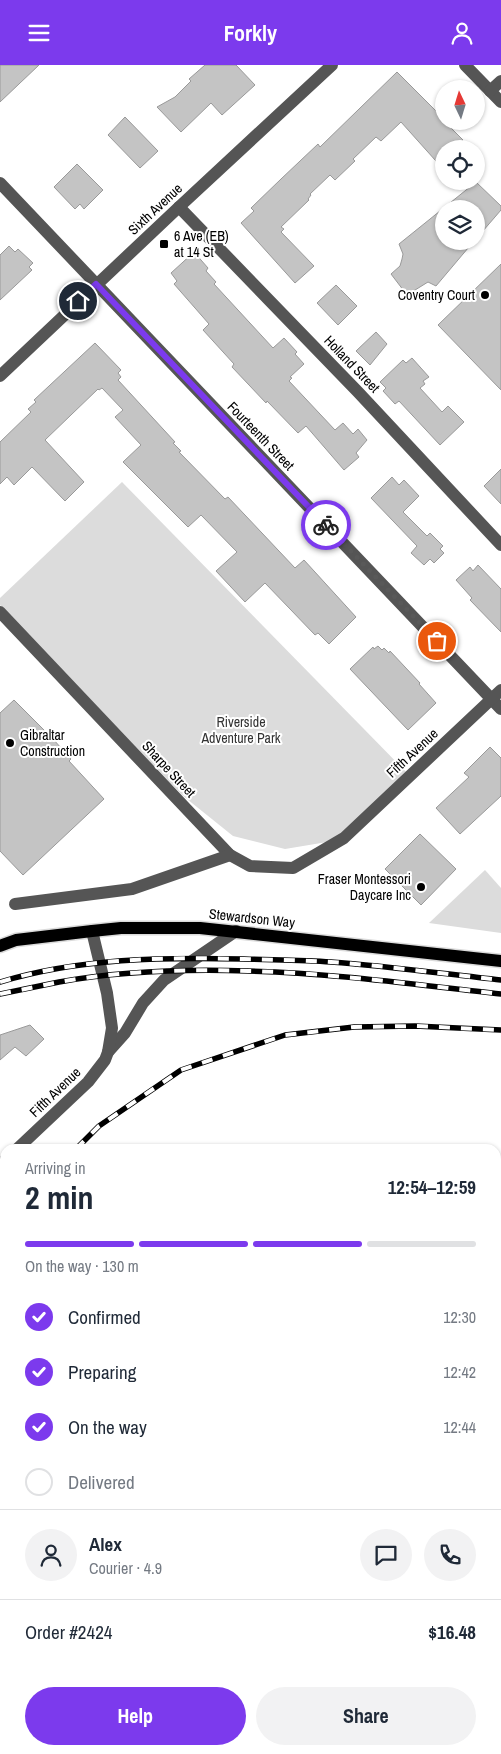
<!DOCTYPE html>
<meta charset="utf-8">
<style>
:root{--surface:#fff;--page:#f2f2f3;--text:#1f2937;--muted:#747a83;--line:#e0e1e3;--accent:#7c3aed}
body{margin:0;font-family:"Archivo Narrow",sans-serif;background:var(--page);color:var(--text);height:100vh;display:flex;flex-direction:column;font-size:19px;white-space:nowrap}
*{box-sizing:border-box;margin:0}
p{font-size:16px;color:var(--muted)}
.icon{flex:none;width:28px;height:28px;fill:none;stroke:currentColor;stroke-width:2;stroke-linecap:round;stroke-linejoin:round}
.map{position:relative;flex:1;overflow:hidden}
.details{position:absolute;left:0px;top:1079px;width:501px;height:611px;display:flex;flex-direction:column;background:var(--surface);border-radius:15px 15px 0 0;box-shadow:0 1px 4px #0004}
.details>*{flex:none}
.needle{width:32px;rotate:356deg}
.fabs{position:absolute;left:435px;top:15px;display:grid;gap:10px}
.fabs a{display:grid;place-items:center;width:50px;height:50px;border-radius:50%;background:var(--surface);box-shadow:0 1px 4px #0004;font-size:25px}
.pin{position:absolute;display:grid;place-items:center;width:42px;height:42px;color:#fff;margin:-21px;border:2px solid #fff;border-radius:50%;box-shadow:0 1px 5px #0007}
.courier{position:absolute;display:grid;place-items:center;width:50px;height:50px;margin:-25px;border:4px solid #7c3aed;border-radius:50%;background:#fff;color:#222;box-shadow:0 1px 6px #0007}
.overview em{font-style:normal;font-weight:700}
.overview div{display:flex;flex-direction:column-reverse}
.overview{display:flex;align-items:center;justify-content:space-between;height:85px;padding:0 25px}
h1{font-size:32px;font-weight:700;line-height:38px}
.bar{display:grid;grid-template-columns:repeat(4,1fr);gap:8px 5px;align-content:center;height:60px;padding:0 25px}
.bar i{height:6px;border-radius:4px;background:var(--line)}
.bar .on{background:var(--accent)}
.bar p{grid-column:span 4}
.line{display:flex;align-items:center;gap:12px;padding:0 25px;border-top:1px solid var(--line)}
.line div{flex:1}
.round{display:grid;place-items:center;flex:none;width:52px;height:52px;border-radius:26px;background:var(--page)}
ol{padding:0 25px;list-style:none}
li{display:flex;align-items:center;gap:15px;height:55px}
li p{margin-inline-start:auto}
li .icon{padding:5px;border-radius:50%;background:var(--accent);color:#fff;stroke-width:4}
li:last-child{color:var(--muted)}
li i{width:28px;height:28px;border:2px solid var(--line);border-radius:50%}
.action{display:flex;gap:10px;margin-top:auto;padding:10px 25px}
.action a{flex:1;height:58px;border-radius:30px;background:var(--accent);color:#fff;font-size:20px;font-weight:700;line-height:58px;text-align:center}
.action a+a{background:var(--page);color:var(--text)}
header{display:flex;justify-content:space-between;align-items:center;height:65px;padding:0 25px;background:var(--accent);color:#fff;font-size:22px;font-weight:700}
.map>svg:first-child{display:block}
.green{fill:#dcdcdc}
.water{fill:#a3a3a3}
.building{fill:#c4c4c4;stroke:#999}
.lines{fill:none;stroke-linecap:round;stroke-linejoin:round}
.major-casing{stroke:#dbdbdb;stroke-width:15}
.minor{stroke:#555;stroke-width:12}
.major{stroke:#000;stroke-width:12}
.rail-casing{stroke:#000;stroke-width:5.5}
.rail{stroke:#fff;stroke-width:4;stroke-dasharray:11;stroke-linecap:butt}
.done{stroke:#595959;stroke-width:5;stroke-dasharray:0 9}
.route{stroke:#7c3aed;stroke-width:6}
.poi-dot{fill:#000;stroke:#fff;stroke-width:2}
.labels{text-anchor:middle;stroke-width:4;stroke-linejoin:round;paint-order:stroke}
.street-label{font-size:14px;fill:#000;stroke:#fff}
.poi-label{font-size:14px;fill:#000;stroke:#fff;text-anchor:start}
.park-label{font-size:14px;fill:#333;stroke:#fff}
</style>
<header><svg class="icon" aria-label="menu" viewBox="0 0 24 24"><path d="M4 6h16M4 12h16M4 18h16"/></svg>Forkly<svg class="icon" aria-label="person" viewBox="0 0 24 24"><circle cx="12" cy="8" r="4"/><path d="M4 21q1-7 8-7t8 7"/></svg></header>
<div class="map">
<svg width="501" height="1689" viewBox="0 0 501 1689">
<rect width="100%" height="100%" fill="#fff"/>
<g class="green">
<polygon points="122,417 410,711 345,774 285,784 233,771 182,730 0,540 0,533"/>
<polygon points="485,805 501,823 501,868 429,858"/>
</g>
<polygon class="water" points="252,1685 314,1685 319,1689 246,1689"/>
<g class="building">
<polygon points="0,0 39,0 0,37"/>
<polygon points="205,0 236,0 255,20 222,50 211,38 181,67 157,42 175,32 191,16 189,14"/>
<polygon points="397,7 444,54 444,56 463,75 454,84 444,84 444,105 401,57 381,76 376,72 353,94 355,96 335,115 330,110 310,129 311,130 308,134 309,135 281,162 284,164 281,167 314,201 295,218 241,158 254,146 251,143 281,114 318,79 320,82"/>
<polygon points="125,52 158,86 140,103 108,70"/>
<polygon points="77,99 103,125 84,144 80,139 75,144 54,122"/>
<polygon points="476,117 501,141 501,145 476,174 476,144 444,144 444,176 474,176 436,221 428,217 407,230 391,209 400,201 402,194 403,189 399,179"/>
<polygon points="9,181 15,187 18,184 33,198 29,202 32,205 0,235 0,190"/>
<polygon points="194,187 208,203 206,206 216,217 214,219 273,283 284,273 297,287 295,289 304,299 290,312 292,313 289,316 335,365 343,358 353,369 358,364 367,375 356,388 359,392 344,405 306,361 298,368 267,336 266,338 232,302 234,299 203,265 209,259 174,219 177,216 171,208"/>
<polygon points="501,199 501,325 438,260"/>
<polygon points="336,220 357,241 338,260 317,238"/>
<polygon points="376,267 387,279 370,300 356,286"/>
<polygon points="95,278 121,305 118,308 121,312 118,315 175,377 173,378 181,386 179,387 225,434 228,432 295,503 304,495 356,552 329,579 318,568 315,570 265,518 245,537 216,506 237,487 201,450 188,462 123,397 141,380 115,352 123,345 102,323 99,325 98,324 45,375 84,417 65,436 32,402 14,420 7,412 0,419 0,377 31,347 28,344 36,337 34,335"/>
<polygon points="412,293 429,312 423,316 425,319 420,323 442,347 448,341 464,357 440,380 399,336 395,339 383,326 386,323 380,317 403,295 406,298"/>
<polygon points="501,404 501,439 484,421"/>
<polygon points="392,412 399,420 404,415 419,431 403,447 427,471 430,468 443,481 440,484 444,488 434,498 430,494 424,500 411,488 417,481 371,433"/>
<polygon points="478,500 501,524 501,567 470,535 472,533 456,515 470,502 473,506"/>
<polygon points="378,581 382,585 384,583 389,588 390,586 420,618 419,619 436,638 408,665 350,604 373,582 374,584"/>
<polygon points="14,635 53,674 71,694 69,696 104,734 23,810 0,786 0,648"/>
<polygon points="490,682 501,693 501,731 460,769 436,743 469,712 464,708"/>
<polygon points="420,769 456,804 421,840 385,804"/>
<polygon points="30,960 44,974 26,991 15,982 0,995 0,970"/>
</g>
<g class="lines">
<g class="major-casing">
<polyline id="major" points="0,881 16,875 92,866 121,863 200,863 501,896"/>
</g>
<g class="minor">
<polyline points="465,0 501,37"/>
<polyline points="490,26 501,16"/>
<polyline points="0,118 501,644"/>
<polyline points="179,142 358,327 501,480"/>
<polyline points="0,311 179,142 332,0"/>
<polyline points="0,547 230,790 250,801 293,803 344,773 501,625"/>
<polyline points="15,839 132,824 230,790"/>
<polyline points="108,987 125,968 143,938 164,915 236,866"/>
<polyline points="17,1084 88,1017 105,995 108,987 112,963 107,928 92,866"/>
<polyline points="0,1100 5,1095"/>
<polyline points="0,1366 5,1361"/>
<polyline points="496,1511 501,1507"/>
<polyline points="0,1687 53,1689"/>
<polyline points="142,1689 154,1685"/>
</g>
<use href="#major" class="major"/>
<g class="rail-casing">
<g id="rail">
<path d="M0,917c80,-24 162,-25 244,-23 29,1 58,1 87,3 57,4 114,12 170,18"/>
<path d="M0,929c20,-4 40,-8 59,-12 62,-11 127,-13 189,-11 85,2 169,14 253,23"/>
<polyline points="76,1084 99,1061 181,1005 285,970 354,962 415,961 501,965"/>
<polyline points="0,1158 5,1153"/>
<polyline points="496,1188 501,1188"/>
<polyline points="0,1314 5,1311"/>
</g>
</g>
<use href="#rail" class="rail"/>
</g>
<g class="lines">
<polyline class="done" points="326,460 437,576"/>
<polyline class="route" points="78,236 96,219 326,460"/>
</g>
<g class="poi-dot">
<rect x="159" y="174" width="10" height="10" rx="2.5"/>
<circle cx="485" cy="230" r="5"/>
<circle cx="10" cy="678" r="5"/>
<circle cx="421" cy="822" r="5"/>
</g>
<g class="labels">
<g class="street-label">
<text transform="translate(155 144) rotate(-43)" y="5">Sixth Avenue</text>
<text transform="translate(352 299) rotate(46)" y="5">Holland Street</text>
<text transform="translate(261 371) rotate(46)" y="5">Fourteenth Street</text>
<text transform="translate(412 688) rotate(-43)" y="5">Fifth Avenue</text>
<text transform="translate(169 704) rotate(47)" y="5">Sharpe Street</text>
<text transform="translate(252 853) rotate(6)" y="5">Stewardson Way</text>
<text transform="translate(55 1027) rotate(-44)" y="5">Fifth Avenue</text>
</g>
<g class="poi-label">
<text x="174" y="176">6 Ave (EB)<tspan x="174" dy="16">at 14 St</tspan></text>
<text x="475" y="235" text-anchor="end">Coventry Court</text>
<text x="20" y="675">Gibraltar<tspan x="20" dy="16">Construction</tspan></text>
<text x="411" y="819" text-anchor="end">Fraser Montessori<tspan x="411" dy="16">Daycare Inc</tspan></text>
</g>
<g class="park-label">
<text x="241" y="662">Riverside<tspan x="241" dy="16">Adventure Park</tspan></text>
</g>
</g>
</svg>
<div class="fabs">
<a><svg class="needle" viewBox="-14 -14 28 28"><path d="M0-13l5 13h-10z" fill="#e53935"/><path d="M0 13l5-13h-10z" fill="#747a83"/></svg></a>
<a><svg class="icon" aria-label="locate" viewBox="0 0 24 24"><circle cx="12" cy="12" r="6"/><path d="M12 2v4M12 18v4M2 12h4M18 12h4"/></svg></a>
<a><svg class="icon" aria-label="layers" viewBox="0 0 24 24"><path d="M12 4l9 5-9 5-9-5zM3 14l9 5 9-5"/></svg></a>
</div>
<div class="pin" style="left:437px;top:576px;background:#ea580c"><svg class="icon" aria-label="bag" viewBox="0 0 24 24"><path d="M5 8h14l-1 12H6zM9 8a3 3 0 0 1 6 0"/></svg></div>
<div class="pin" style="left:78px;top:236px;background:#1f2937"><svg class="icon" aria-label="home" viewBox="0 0 24 24"><path d="M3 11l9-7 9 7M6 9v11h12V9"/></svg></div>
<div class="courier" style="left:326px;top:460px"><svg class="icon" aria-label="bike" viewBox="0 0 24 24"><circle cx="6" cy="16" r="4"/><circle cx="18" cy="16" r="4"/><path d="M6 16l4-8h5l3 8M10 8l3 8H6M13 5h3"/></svg></div>
<section class="details">
<div class="overview"><div><h1>2 min</h1><p>Arriving in</p></div><em>12:54–12:59</em></div>
<div class="bar"><i class="on"></i><i class="on"></i><i class="on"></i><i></i><p>On the way · 130 m</p></div>
<ol>
<li><svg class="icon" aria-label="check" viewBox="0 0 24 24"><path d="M5 12l5 5 9-10"/></svg>Confirmed<p>12:30</p></li>
<li><svg class="icon" aria-label="check" viewBox="0 0 24 24"><path d="M5 12l5 5 9-10"/></svg>Preparing<p>12:42</p></li>
<li><svg class="icon" aria-label="check" viewBox="0 0 24 24"><path d="M5 12l5 5 9-10"/></svg>On the way<p>12:44</p></li>
<li><i></i>Delivered</li>
</ol>
<div class="line" style="height:90px"><a class="round"><svg class="icon" aria-label="person" viewBox="0 0 24 24"><circle cx="12" cy="8" r="4"/><path d="M4 21q1-7 8-7t8 7"/></svg></a><div><b>Alex</b><p>Courier · 4.9</p></div><a class="round"><svg class="icon" aria-label="chat" viewBox="0 0 24 24"><path d="M4 5h16v11H9l-5 4z"/></svg></a><a class="round"><svg class="icon" aria-label="phone" viewBox="0 0 24 24"><path d="M5 4h4l2 5-3 2q2 4 5 5l2-3 5 2v4C11 20 4 13 5 4z"/></svg></a></div>
<div class="line" style="height:65px"><div>Order #2424</div><b>$16.48</b></div>
<div class="action"><a>Help</a><a>Share</a></div>
</section>
</div>
